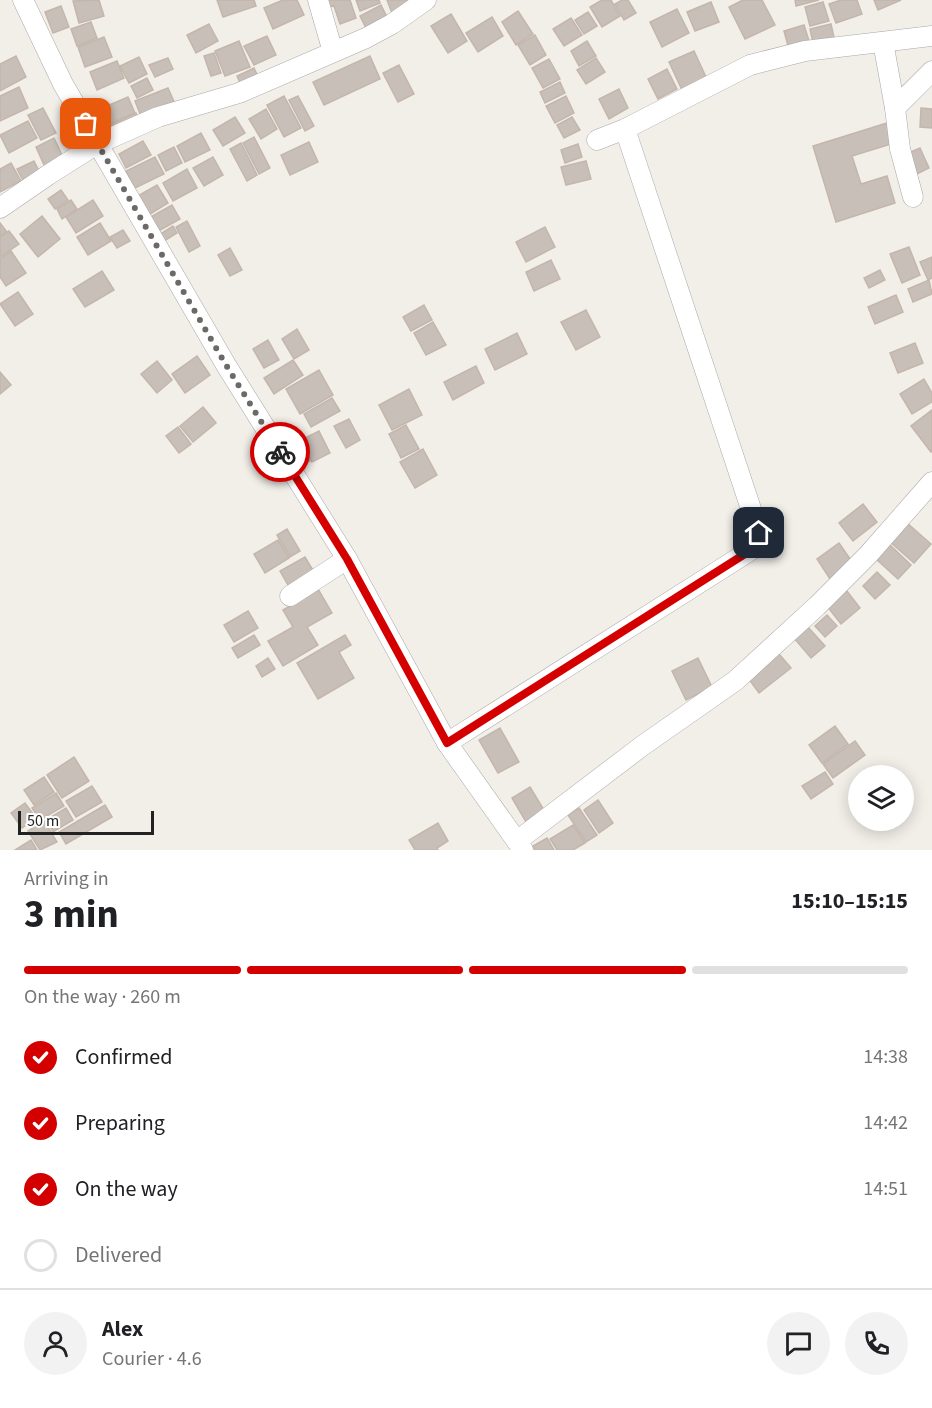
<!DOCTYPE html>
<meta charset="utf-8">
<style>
:root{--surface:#fff;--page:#f2f2f2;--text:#202124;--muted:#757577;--line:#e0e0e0;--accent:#d40000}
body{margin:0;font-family:"Source Sans 3",sans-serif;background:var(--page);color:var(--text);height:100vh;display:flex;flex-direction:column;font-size:22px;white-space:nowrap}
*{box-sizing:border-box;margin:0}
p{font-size:20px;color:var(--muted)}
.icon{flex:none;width:33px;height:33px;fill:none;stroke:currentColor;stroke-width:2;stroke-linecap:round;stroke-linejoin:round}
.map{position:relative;height:850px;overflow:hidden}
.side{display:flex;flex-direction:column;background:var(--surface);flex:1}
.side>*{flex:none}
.controls{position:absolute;left:848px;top:765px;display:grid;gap:12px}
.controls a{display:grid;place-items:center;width:66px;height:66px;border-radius:50%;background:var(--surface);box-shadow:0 3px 15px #0003;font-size:30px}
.scale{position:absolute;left:18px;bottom:15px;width:136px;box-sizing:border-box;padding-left:6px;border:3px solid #222;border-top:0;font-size:16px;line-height:21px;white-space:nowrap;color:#222;-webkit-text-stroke:4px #fff;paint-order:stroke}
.pin{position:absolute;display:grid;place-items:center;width:51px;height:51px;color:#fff;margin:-26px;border-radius:12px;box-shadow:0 3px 9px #0006}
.courier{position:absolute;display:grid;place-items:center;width:60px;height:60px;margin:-30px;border:4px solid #d40000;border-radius:50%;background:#fff;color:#222;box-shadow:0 2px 8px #0007}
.head em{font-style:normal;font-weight:700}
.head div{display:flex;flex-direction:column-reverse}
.head{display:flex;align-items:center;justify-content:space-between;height:102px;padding:0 24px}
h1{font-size:39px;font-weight:700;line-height:45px}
.bar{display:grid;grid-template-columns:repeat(4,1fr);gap:9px 6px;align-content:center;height:72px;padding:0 24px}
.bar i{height:8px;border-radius:4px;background:var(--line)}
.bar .active{background:var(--accent)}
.bar p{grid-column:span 4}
.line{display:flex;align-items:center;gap:15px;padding:0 24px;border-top:2px solid var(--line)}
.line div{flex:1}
.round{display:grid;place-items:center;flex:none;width:63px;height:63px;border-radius:32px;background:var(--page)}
ol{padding:0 24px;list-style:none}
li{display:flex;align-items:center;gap:18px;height:66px}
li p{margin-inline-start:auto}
li .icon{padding:6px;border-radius:50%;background:var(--accent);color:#fff;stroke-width:4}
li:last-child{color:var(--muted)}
li i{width:33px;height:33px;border:3px solid var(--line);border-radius:50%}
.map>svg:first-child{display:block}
.building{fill:#c7bfb8;stroke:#c4b6ab;stroke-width:1.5}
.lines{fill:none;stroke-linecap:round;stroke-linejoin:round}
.minor-casing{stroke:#a9a9a9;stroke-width:21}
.minor{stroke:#fff;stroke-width:20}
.done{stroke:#6b6a68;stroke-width:6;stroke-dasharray:0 10.8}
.route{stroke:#d40000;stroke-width:8}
</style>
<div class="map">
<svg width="932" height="850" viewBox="0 0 932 850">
<rect width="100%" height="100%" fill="#f2efe9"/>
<g class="building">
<polygon points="99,0 104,16 79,23 73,1"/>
<polygon points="217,0 254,0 256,6 223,17"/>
<polygon points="283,0 297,0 304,15 273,29 264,8"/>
<polygon points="322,0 350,0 356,18 340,24 334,6 325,8"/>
<polygon points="356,0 379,0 380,3 360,11"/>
<polygon points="387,0 407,0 410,6 392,13"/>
<polygon points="602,0 611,0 620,16 602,27 590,7"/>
<polygon points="622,0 628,0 636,13 624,20 615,4"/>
<polygon points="743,0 762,0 775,25 745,39 729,7"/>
<polygon points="795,0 819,0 796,6"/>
<polygon points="841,0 857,0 862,14 836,23 829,4"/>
<polygon points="874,0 901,0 878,10"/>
<polygon points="711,2 719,22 695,31 687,12"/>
<polygon points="823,2 829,21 810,26 805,7"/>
<polygon points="381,5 389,21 368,32 360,16"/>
<polygon points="61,6 69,27 53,33 45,12"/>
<polygon points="677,9 689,33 662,47 650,22"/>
<polygon points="518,11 533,34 516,45 502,22"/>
<polygon points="588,12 597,26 584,34 575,20"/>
<polygon points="451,14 467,41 448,53 431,26"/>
<polygon points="492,17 503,36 478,52 466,33"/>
<polygon points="571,18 582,35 564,46 553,29"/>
<polygon points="91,22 97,38 77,46 71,29"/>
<polygon points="209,24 218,41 196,53 187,35"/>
<polygon points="831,24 835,42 814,47 810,29"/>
<polygon points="804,25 811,47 790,53 784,31"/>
<polygon points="535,35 546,55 530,65 518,45"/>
<polygon points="267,36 276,55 254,65 244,46"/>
<polygon points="104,37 112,57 85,67 78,47"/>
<polygon points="239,41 250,67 225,76 215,51"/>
<polygon points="587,41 596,56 579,66 571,51"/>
<polygon points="694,51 707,79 682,90 669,62"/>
<polygon points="214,53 221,73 211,76 204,56"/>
<polygon points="16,56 26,77 0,91 0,64"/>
<polygon points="370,56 380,79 324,105 313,82"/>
<polygon points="139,57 147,74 129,83 120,66"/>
<polygon points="168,58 173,69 155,77 149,65"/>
<polygon points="596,58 605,72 586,84 577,70"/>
<polygon points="549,59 560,79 543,88 532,68"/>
<polygon points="117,61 124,78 97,90 90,72"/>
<polygon points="399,65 414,94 398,102 383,73"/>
<polygon points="254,68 260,81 243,89 237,76"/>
<polygon points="667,69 677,89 658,99 648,79"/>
<polygon points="147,78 153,90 137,98 131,86"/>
<polygon points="560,82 565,93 545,103 540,92"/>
<polygon points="19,87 28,108 0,121 0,96"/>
<polygon points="168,88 176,106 142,119 135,101"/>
<polygon points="619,89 628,108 609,119 599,99"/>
<polygon points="284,96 301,128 284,137 267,105"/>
<polygon points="298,96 314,126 305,131 289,100"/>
<polygon points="566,96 574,113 555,123 546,106"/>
<polygon points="128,97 135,113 107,125 100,109"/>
<polygon points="43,108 56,133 41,140 28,115"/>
<polygon points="921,108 932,109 932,128 920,127"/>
<polygon points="266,109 277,129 261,139 249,119"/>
<polygon points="136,113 140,123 113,136 108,126"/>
<polygon points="235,117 245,133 223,146 213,130"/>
<polygon points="572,117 580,130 564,138 557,125"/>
<polygon points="28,121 37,138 9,153 0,135"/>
<polygon points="887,123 894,143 852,156 861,184 887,176 895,203 836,222 813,146"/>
<polygon points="201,133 210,150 185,162 177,146"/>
<polygon points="254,137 270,168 259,174 243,143"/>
<polygon points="54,138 64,159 45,167 36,147"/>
<polygon points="143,141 151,155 126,168 119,154"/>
<polygon points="309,142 318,162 290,175 281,155"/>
<polygon points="241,143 257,175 247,181 230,149"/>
<polygon points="578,144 582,157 565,163 561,150"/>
<polygon points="174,147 182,163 166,171 158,155"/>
<polygon points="920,148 929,168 913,176 904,155"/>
<polygon points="155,157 164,174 135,188 126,171"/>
<polygon points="213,157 223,175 204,186 193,168"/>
<polygon points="34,161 40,173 24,182 17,169"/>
<polygon points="586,161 591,179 566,185 561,167"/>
<polygon points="11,163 21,181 0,192 0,169"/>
<polygon points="187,169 197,188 173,201 163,183"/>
<polygon points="157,185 168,203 147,216 136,197"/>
<polygon points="61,190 68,200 55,209 48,199"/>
<polygon points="71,200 77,209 62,219 57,209"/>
<polygon points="93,200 103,216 76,233 66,217"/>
<polygon points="172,205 180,219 155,233 147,219"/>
<polygon points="42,216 60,239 38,257 20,234"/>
<polygon points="187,221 200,246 189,252 176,227"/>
<polygon points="0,223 7,232 0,236"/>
<polygon points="100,223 111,241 88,255 77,237"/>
<polygon points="173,226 177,233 161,243 157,236"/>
<polygon points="545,227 555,247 526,262 516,242"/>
<polygon points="123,230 130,241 117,248 110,237"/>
<polygon points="9,231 19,244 0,257 0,237"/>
<polygon points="909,247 920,275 902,283 890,254"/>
<polygon points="230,248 242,270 230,276 218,255"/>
<polygon points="11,251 26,273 6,286 0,277 0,259"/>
<polygon points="932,257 932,278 928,280 920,262"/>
<polygon points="551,260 560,279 534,291 526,272"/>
<polygon points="880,270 885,280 869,288 864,278"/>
<polygon points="102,271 114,290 85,307 73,289"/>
<polygon points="929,280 932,294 913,302 908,289"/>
<polygon points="18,292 33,314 15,326 0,304"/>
<polygon points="896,295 903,312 875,324 868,307"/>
<polygon points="424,305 432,320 411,331 403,317"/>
<polygon points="586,310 600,337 576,350 561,322"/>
<polygon points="433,322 446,345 426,355 414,333"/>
<polygon points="297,329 309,350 294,359 282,339"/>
<polygon points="517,333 527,354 495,370 485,349"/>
<polygon points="268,340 279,360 264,368 253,349"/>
<polygon points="915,343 923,363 898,373 890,353"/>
<polygon points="197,356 210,375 185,393 172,374"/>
<polygon points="293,360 303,375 274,394 264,378"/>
<polygon points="157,361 172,380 157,393 141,374"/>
<polygon points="476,366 484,383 453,400 444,382"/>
<polygon points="319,370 333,395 300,414 286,389"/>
<polygon points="0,372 11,385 0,394"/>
<polygon points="924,379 932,393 932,402 912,414 900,394"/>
<polygon points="409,389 422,415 392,430 379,405"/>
<polygon points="332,398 340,411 311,427 304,414"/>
<polygon points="203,407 216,423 193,442 180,426"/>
<polygon points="932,410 932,451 931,452 911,426"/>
<polygon points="349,419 360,440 346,448 334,426"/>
<polygon points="406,425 419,449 401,458 389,434"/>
<polygon points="178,427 191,444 179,453 166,436"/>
<polygon points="319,431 330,453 312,462 301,440"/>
<polygon points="299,440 310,461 293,470 282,448"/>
<polygon points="423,449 437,475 415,488 400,462"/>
<polygon points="863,504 877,522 853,541 839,523"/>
<polygon points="906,522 931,544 914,563 889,541"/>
<polygon points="287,529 300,551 290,557 277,535"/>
<polygon points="278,540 289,558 265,573 254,554"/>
<polygon points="839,543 853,563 830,579 817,559"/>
<polygon points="889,544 911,565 898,579 876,559"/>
<polygon points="305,557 317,577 292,592 280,571"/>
<polygon points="877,572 890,585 875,599 863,586"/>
<polygon points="318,589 332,613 307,627 318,645 283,666 268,641 293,627 283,610"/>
<polygon points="846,590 860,608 841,624 827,606"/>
<polygon points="248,611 258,628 234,642 224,625"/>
<polygon points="827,615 837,626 825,637 815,626"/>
<polygon points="807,626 825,646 811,658 794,638"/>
<polygon points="254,635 260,645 238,658 232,648"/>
<polygon points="345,635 351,645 339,652 354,678 318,699 297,663"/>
<polygon points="779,654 791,668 759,693 748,678"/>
<polygon points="268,658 275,669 262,677 256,666"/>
<polygon points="698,658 712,687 686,700 672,671"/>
<polygon points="835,726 848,744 822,763 809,745"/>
<polygon points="500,728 519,762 498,773 479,740"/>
<polygon points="855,741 865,755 833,778 823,764"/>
<polygon points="74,757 89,781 62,798 47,775"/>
<polygon points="825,772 833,784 811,799 802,786"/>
<polygon points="44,777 54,792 34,805 24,790"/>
<polygon points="92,786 102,802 76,817 66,801"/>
<polygon points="530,787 544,810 526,822 512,798"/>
<polygon points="56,793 64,806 40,820 32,808"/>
<polygon points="598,800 613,823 599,833 584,810"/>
<polygon points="25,803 36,818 22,828 11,813"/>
<polygon points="105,805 112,817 66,844 59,832"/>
<polygon points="66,808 73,820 53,832 46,820"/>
<polygon points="579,808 597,835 586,842 568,815"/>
<polygon points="44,821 57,842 40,850 28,831"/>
<polygon points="438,823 448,841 437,848 438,850 415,850 409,840"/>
<polygon points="573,825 585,843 573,850 557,850 550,839"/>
<polygon points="547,838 554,850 535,850 533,846"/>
<polygon points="31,840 37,850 15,850"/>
</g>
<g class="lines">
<g class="minor-casing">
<g id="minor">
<polyline points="23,0 63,84 226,365 347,559 447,743 523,850"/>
<polyline points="318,0 333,52"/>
<polyline points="883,42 895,108 900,149 913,197"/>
<polyline points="895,108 932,71"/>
<polyline points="597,140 625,129 750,65 805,51 932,36"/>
<polyline points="0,208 48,175 97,144 158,117 239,93 366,38 392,24 426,0"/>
<polyline points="290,596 347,559"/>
<polyline points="447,743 759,545 759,533 625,129"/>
<polyline points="517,841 642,746 735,681 817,606 868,555 932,482"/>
</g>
</g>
<use href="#minor" class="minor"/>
</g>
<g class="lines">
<polyline class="done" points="86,124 226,365 280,452"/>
<polyline class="route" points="280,452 347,559 447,743 759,545 759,533"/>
</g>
</svg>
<div class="controls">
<a><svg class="icon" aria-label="layers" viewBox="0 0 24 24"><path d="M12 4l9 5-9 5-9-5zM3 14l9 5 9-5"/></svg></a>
</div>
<div class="scale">50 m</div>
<div class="pin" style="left:86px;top:124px;background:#ea580c"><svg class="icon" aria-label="bag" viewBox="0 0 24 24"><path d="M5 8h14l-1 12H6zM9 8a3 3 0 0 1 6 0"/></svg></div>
<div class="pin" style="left:759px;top:533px;background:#1f2937"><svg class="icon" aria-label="home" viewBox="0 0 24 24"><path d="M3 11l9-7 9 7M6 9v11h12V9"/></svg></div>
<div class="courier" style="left:280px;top:452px"><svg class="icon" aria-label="bike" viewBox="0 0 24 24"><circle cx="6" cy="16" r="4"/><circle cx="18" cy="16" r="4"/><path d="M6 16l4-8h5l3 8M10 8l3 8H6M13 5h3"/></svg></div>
</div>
<section class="side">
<div class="head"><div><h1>3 min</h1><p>Arriving in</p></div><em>15:10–15:15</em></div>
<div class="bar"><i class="active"></i><i class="active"></i><i class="active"></i><i></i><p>On the way · 260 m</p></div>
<ol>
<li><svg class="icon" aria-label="check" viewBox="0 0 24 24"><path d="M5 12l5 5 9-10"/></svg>Confirmed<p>14:38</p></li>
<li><svg class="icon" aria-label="check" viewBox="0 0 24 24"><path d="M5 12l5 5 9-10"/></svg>Preparing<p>14:42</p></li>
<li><svg class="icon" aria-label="check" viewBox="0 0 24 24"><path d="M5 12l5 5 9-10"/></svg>On the way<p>14:51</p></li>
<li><i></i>Delivered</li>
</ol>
<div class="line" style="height:108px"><a class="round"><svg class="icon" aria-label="person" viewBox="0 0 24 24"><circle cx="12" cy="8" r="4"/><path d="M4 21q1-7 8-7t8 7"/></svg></a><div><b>Alex</b><p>Courier · 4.6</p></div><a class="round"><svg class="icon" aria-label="chat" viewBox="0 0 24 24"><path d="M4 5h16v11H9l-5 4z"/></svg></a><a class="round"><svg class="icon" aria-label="phone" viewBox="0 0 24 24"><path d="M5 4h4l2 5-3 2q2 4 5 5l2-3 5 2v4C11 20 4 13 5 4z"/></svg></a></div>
</section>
